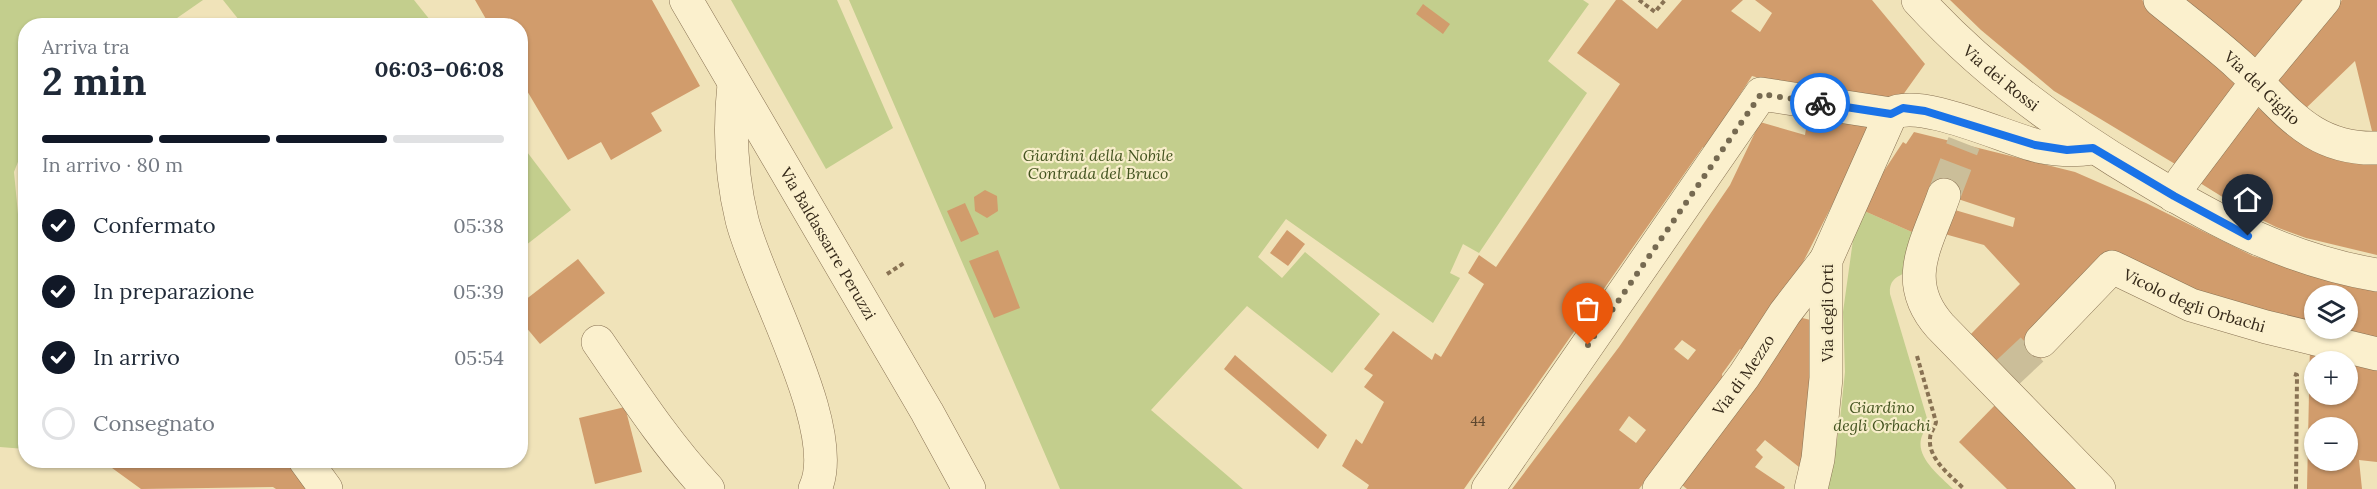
<!DOCTYPE html>
<html lang="it">
<meta charset="utf-8">
<style>
:root{--surface:#fff;--page:#f2f2f3;--text:#1f2937;--muted:#747a83;--line:#e0e1e3;--accent:#111827}
body{margin:0;font-family:Lora,serif;background:var(--page);color:var(--text);height:100vh;display:flex;flex-direction:column;font-size:22px;white-space:nowrap}
*{box-sizing:border-box;margin:0}
p{font-size:20px;color:var(--muted)}
.icon{flex:none;width:33px;height:33px;fill:none;stroke:currentColor;stroke-width:2;stroke-linecap:round;stroke-linejoin:round}
.map{position:relative;flex:1;overflow:hidden}
.side{position:absolute;left:18px;top:18px;width:510px;height:450px;display:flex;flex-direction:column;background:var(--surface);border-radius:24px;box-shadow:0 2px 4px #0004}
.side>*{flex:none}
.tools{position:absolute;left:2304px;top:285px;display:grid;gap:12px}
.tools a{display:grid;place-items:center;width:54px;height:54px;border-radius:50%;background:var(--surface);box-shadow:0 2px 4px #0004;font-size:30px}
.pin{position:absolute;display:grid;place-items:center;width:51px;height:51px;color:#fff;margin:-62px -26px;border-radius:50% 50% 50% 0;rotate:-45deg;box-shadow:0 0 6px #0007}
.pin .icon{rotate:45deg}
.courier{position:absolute;display:grid;place-items:center;width:60px;height:60px;margin:-30px;border:4px solid #1a73e8;border-radius:50%;background:#fff;color:#222;box-shadow:0 2px 8px #0007}
.overview em{font-style:normal;font-weight:700}
.overview div{display:flex;flex-direction:column-reverse}
.overview{display:flex;align-items:center;justify-content:space-between;height:102px;padding:0 24px}
h1{font-size:39px;font-weight:700;line-height:45px}
.bar{display:grid;grid-template-columns:repeat(4,1fr);gap:9px 6px;align-content:center;height:72px;padding:0 24px}
.bar i{height:8px;border-radius:4px;background:var(--line)}
.bar .selected{background:var(--accent)}
.bar p{grid-column:span 4}
ol{padding:0 24px;list-style:none}
li{display:flex;align-items:center;gap:18px;height:66px}
li p{margin-inline-start:auto}
li .icon{padding:6px;border-radius:50%;background:var(--accent);color:#fff;stroke-width:4}
li:last-child{color:var(--muted)}
li i{width:33px;height:33px;border:3px solid var(--line);border-radius:50%}
.map>svg:first-child{display:block}
.green{fill:#c3ce8d}
.building{fill:#d19c6c;fill-rule:evenodd}
.lines{fill:none;stroke-linecap:round;stroke-linejoin:round}
.minor-tunnel{stroke:#cbbe99;stroke-width:33;stroke-dasharray:33 16;stroke-linecap:butt}
.minor-casing{stroke:#887253;stroke-width:34}
.path{stroke:#887253;stroke-width:4;stroke-dasharray:4.5 3;stroke-linecap:butt}
.minor{stroke:#fbf0cd;stroke-width:33}
.done{stroke:#766a51;stroke-width:6;stroke-dasharray:0 10.8}
.route{stroke:#1a73e8;stroke-width:8}
.labels{text-anchor:middle;stroke-width:4.5;stroke-linejoin:round;paint-order:stroke}
.number-label{font-size:14px;fill:#5c462e}
.street-label{font-size:16px;fill:#352919;stroke:#f7edc9}
.park-label{font-size:16px;font-style:italic;fill:#43531f;stroke:#f7edc9}
</style>
<div class="map">
<svg width="2377" height="489" viewBox="0 0 2377 489">
<rect width="100%" height="100%" fill="#f0e3b9"/>
<g class="green">
<polygon points="0,0 203,0 167,25 26,26 25,144 14,172 18,214 26,245 25,449 0,447"/>
<polygon points="223,0 414,0 434,25 243,25"/>
<polygon points="731,0 837,0 893,128 826,169"/>
<polygon points="849,0 1583,0 1589,4 1548,61 1587,93 1479,253 1463,244 1450,273 1460,278 1433,323 1286,219 1258,257 1282,278 1305,252 1380,314 1332,373 1247,306 1151,410 1243,489 1060,489"/>
<polygon points="521,144 571,210 521,249"/>
<path d="M1862,210l59,26 -12,35c-12,6 -20,8 -19,23l39,131c-23,25 6,46 24,64h-125l11,-60 6,-57 -2,-60 10,-72z"/>
</g>
<g class="building">
<polygon points="475,0 652,0 700,86 651,113 662,131 611,160 601,142 568,160 520,79 520,26 490,26"/>
<polygon points="1616,0 1622,0 1657,29 1682,0 1743,0 1731,11 1760,32 1772,13 1755,0 1872,0 1925,64 1895,106 1805,91 1752,76 1705,148 1703,147 1464,489 1367,489 1369,485 1342,466 1356,439 1362,444 1384,402 1364,387 1373,375 1364,369 1393,331 1432,360 1435,353 1441,357 1484,284 1468,273 1479,255 1496,267 1620,84 1577,53"/>
<polygon points="1950,0 2142,0 2186,37 2248,83 2185,170 2054,91 1981,30"/>
<polygon points="2179,0 2310,0 2261,67"/>
<polygon points="2342,0 2377,0 2377,131 2372,131 2355,61 2302,112 2268,83 2299,42"/>
<polygon points="1423,4 1450,24 1443,34 1416,14"/>
<polygon points="2254,105 2296,137 2377,162 2377,255 2306,238 2276,227 2250,214 2200,183"/>
<path d="M1809,110l60,10 -9,30 -64,126 -52,75 -4,-2 -18,25 1,8 -84,107h-127l107,-142 111,-162 30,-63 45,13zM1682,340l14,10 -8,10 -14,-11zM1629,416l17,14 -10,13 -17,-13z"/>
<path d="M1914,132l161,40 71,31 107,53 86,26 38,10v57l-73,-19 -198,-73 -55,92 -34,33 -47,-47 50,-51 -36,-39 -43,-12 7,-25 65,19 2,-9 -63,-21 -31,39 -59,-26 20,-36 21,-32 3,2zM2314,296h34v32h-34z"/>
<polygon points="985,190 997,196 998,211 987,218 975,211 974,197"/>
<polygon points="965,203 979,234 961,242 947,211"/>
<polygon points="1287,230 1305,244 1288,266 1270,253"/>
<polygon points="998,250 1020,308 994,318 969,261"/>
<polygon points="578,259 605,293 540,344 520,320 520,304"/>
<polygon points="1794,316 1819,322 1807,438 1799,467 1765,440 1756,450 1763,457 1755,467 1785,487 1784,489 1687,489 1677,481"/>
<path d="M2310,344l67,18v100l-18,-2 3,29h-55zM2314,362h34v32h-34zM2314,428h34v32h-34z"/>
<polygon points="1235,355 1327,435 1318,449 1224,369"/>
<polygon points="1998,402 2082,489 2007,489 1959,442"/>
<polygon points="625,407 642,472 595,484 579,418"/>
<polygon points="101,460 155,460 161,464 178,460 292,460 315,489 276,489 273,487 141,489"/>
</g>
<g class="lines">
<g class="minor-tunnel">
<polyline points="1944,195 1964,143"/>
<polyline points="2008,372 2041,341"/>
</g>
<g class="minor-casing">
<g id="minor">
<path id="s1" d="M686,0l241,412 42,77"/>
<path id="s2" d="M1918,0c65,71 142,128 225,177 76,46 146,83 234,98"/>
<path id="s3" d="M2160,0c27,22 54,42 79,65 45,40 69,85 138,83"/>
<path d="M734,84c-5,46 -3,91 8,136 16,65 101,211 73,269"/>
<path d="M1891,114c27,-17 114,24 147,32 19,4 36,5 55,2"/>
<path d="M1944,195c-17,49 -44,86 -4,131l159,163"/>
<polyline points="2174,196 2183,180 2265,71 2324,0"/>
<path id="s4" d="M2041,341l71,-74 79,38 75,22 111,27"/>
<path d="M598,342c35,51 68,102 110,147"/>
<polyline points="305,460 326,489"/>
<polyline points="1488,489 1761,94 1891,114"/>
<path id="s5" d="M1659,489l85,-113 41,-63 41,-53"/>
<polyline points="1811,489 1818,459 1826,378 1826,260 1891,114"/>
</g>
</g>
<g class="path">
<polyline points="1639,0 1655,12 1665,0"/>
<polyline points="887,274 904,263"/>
<path d="M1917,356l19,66c-1,6 -6,10 -6,17 -2,20 22,38 34,50"/>
<polyline points="2294,374 2297,375 2296,489"/>
</g>
<use href="#minor" class="minor"/>
</g>
<g class="lines">
<polyline class="done" points="1588,345 1761,94 1820,103"/>
<polyline class="route" points="1820,103 1891,114 1903,108 1925,111 2035,145 2067,150 2093,148 2174,196 2248,236"/>
</g>
<g class="labels">
<g class="number-label">
<text x="1478" y="426">44</text>
</g>
<g class="street-label">
<text dy="6" stroke="none"><textPath href="#s2" startOffset="114">Via dei Rossi</textPath></text>
<text dy="6" stroke="none"><textPath href="#s3" startOffset="135">Via del Giglio</textPath></text>
<text dy="6" stroke="none"><textPath href="#s1" startOffset="282">Via Baldassarre Peruzzi</textPath></text>
<text dy="6" stroke="none"><textPath href="#s4" startOffset="192">Vicolo degli Orbachi</textPath></text>
<text transform="translate(1827 313) rotate(-90)" y="6">Via degli Orti</text>
<text dy="6" stroke="none"><textPath href="#s5" startOffset="142">Via di Mezzo</textPath></text>
</g>
<g class="park-label">
<text x="1098" y="161">Giardini della Nobile<tspan x="1098" dy="18">Contrada del Bruco</tspan></text>
<text x="1882" y="413">Giardino<tspan x="1882" dy="18">degli Orbachi</tspan></text>
</g>
</g>
</svg>
<div class="tools">
<a><svg class="icon" aria-label="layers" viewBox="0 0 24 24"><path d="M12 4l9 5-9 5-9-5zM3 14l9 5 9-5"/></svg></a>
<a>+</a>
<a>−</a>
</div>
<div class="pin" style="left:1588px;top:345px;background:#ea580c"><svg class="icon" aria-label="bag" viewBox="0 0 24 24"><path d="M5 8h14l-1 12H6zM9 8a3 3 0 0 1 6 0"/></svg></div>
<div class="pin" style="left:2248px;top:236px;background:#1f2937"><svg class="icon" aria-label="home" viewBox="0 0 24 24"><path d="M3 11l9-7 9 7M6 9v11h12V9"/></svg></div>
<div class="courier" style="left:1820px;top:103px"><svg class="icon" aria-label="bike" viewBox="0 0 24 24"><circle cx="6" cy="16" r="4"/><circle cx="18" cy="16" r="4"/><path d="M6 16l4-8h5l3 8M10 8l3 8H6M13 5h3"/></svg></div>
<section class="side">
<div class="overview"><div><h1>2 min</h1><p>Arriva tra</p></div><em>06:03–06:08</em></div>
<div class="bar"><i class="selected"></i><i class="selected"></i><i class="selected"></i><i></i><p>In arrivo · 80 m</p></div>
<ol>
<li><svg class="icon" aria-label="check" viewBox="0 0 24 24"><path d="M5 12l5 5 9-10"/></svg>Confermato<p>05:38</p></li>
<li><svg class="icon" aria-label="check" viewBox="0 0 24 24"><path d="M5 12l5 5 9-10"/></svg>In preparazione<p>05:39</p></li>
<li><svg class="icon" aria-label="check" viewBox="0 0 24 24"><path d="M5 12l5 5 9-10"/></svg>In arrivo<p>05:54</p></li>
<li><i></i>Consegnato</li>
</ol>
</section>
</div>
